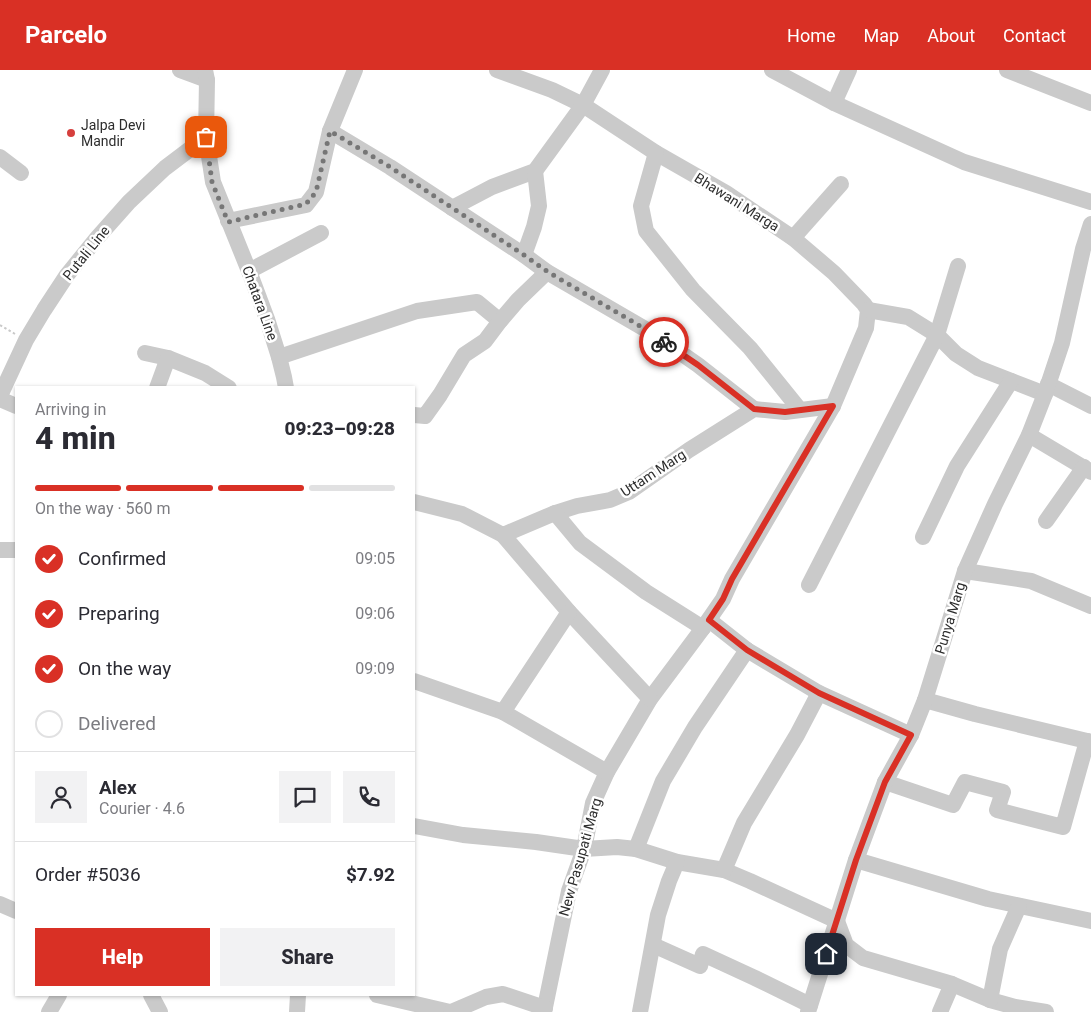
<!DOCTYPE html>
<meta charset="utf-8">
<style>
:root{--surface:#fff;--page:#f2f2f3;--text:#2b2b33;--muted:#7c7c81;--line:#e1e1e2;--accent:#d93025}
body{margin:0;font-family:Roboto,sans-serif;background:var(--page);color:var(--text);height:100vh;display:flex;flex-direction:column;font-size:19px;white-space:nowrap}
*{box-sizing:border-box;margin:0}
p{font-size:16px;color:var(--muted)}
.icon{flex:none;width:28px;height:28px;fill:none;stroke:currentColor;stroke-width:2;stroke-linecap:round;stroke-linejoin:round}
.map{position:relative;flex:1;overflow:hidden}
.side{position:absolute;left:15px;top:316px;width:400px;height:610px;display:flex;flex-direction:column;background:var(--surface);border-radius:0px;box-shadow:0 1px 4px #0004}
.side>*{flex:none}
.pin{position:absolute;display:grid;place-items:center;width:42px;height:42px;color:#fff;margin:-21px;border-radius:10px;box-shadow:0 2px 8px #0006}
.courier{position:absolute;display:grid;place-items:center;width:50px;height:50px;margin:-25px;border:4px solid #d93025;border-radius:50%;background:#fff;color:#222;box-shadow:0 1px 6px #0007}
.headline em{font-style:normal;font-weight:800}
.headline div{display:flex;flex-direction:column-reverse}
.headline{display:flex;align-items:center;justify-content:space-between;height:85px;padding:0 20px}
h1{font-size:32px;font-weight:800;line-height:38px}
.bar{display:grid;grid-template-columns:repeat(4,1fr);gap:8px 5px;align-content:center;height:60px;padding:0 20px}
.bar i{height:6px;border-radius:4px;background:var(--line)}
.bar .current{background:var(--accent)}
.bar p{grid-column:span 4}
.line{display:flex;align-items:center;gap:12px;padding:0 20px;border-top:1px solid var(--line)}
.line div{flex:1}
.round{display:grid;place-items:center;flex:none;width:52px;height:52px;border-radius:0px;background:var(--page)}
ol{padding:0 20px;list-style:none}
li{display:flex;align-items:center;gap:15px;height:55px}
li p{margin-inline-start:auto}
li .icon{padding:5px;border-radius:50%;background:var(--accent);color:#fff;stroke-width:4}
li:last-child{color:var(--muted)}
li i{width:28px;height:28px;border:2px solid var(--line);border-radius:50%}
.action{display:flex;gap:10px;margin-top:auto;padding:10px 20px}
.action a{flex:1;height:58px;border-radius:0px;background:var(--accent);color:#fff;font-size:20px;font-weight:800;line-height:58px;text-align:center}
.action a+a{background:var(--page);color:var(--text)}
header{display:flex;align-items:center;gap:30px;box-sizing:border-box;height:70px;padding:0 25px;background:var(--accent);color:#fff}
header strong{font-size:24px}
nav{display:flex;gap:28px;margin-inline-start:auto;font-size:18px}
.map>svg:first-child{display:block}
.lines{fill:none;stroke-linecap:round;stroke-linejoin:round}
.path{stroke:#cacaca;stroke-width:2;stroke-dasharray:2.5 2.5;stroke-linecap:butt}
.minor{stroke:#cacaca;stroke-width:16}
.done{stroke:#767676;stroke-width:5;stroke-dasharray:0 9}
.route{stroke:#d93025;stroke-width:6}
.poi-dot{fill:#d63f3d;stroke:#fff;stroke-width:2}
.labels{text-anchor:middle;stroke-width:5;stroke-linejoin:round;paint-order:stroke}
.poi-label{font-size:14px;fill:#2d2d2d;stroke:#fff;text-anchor:start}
.street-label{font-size:14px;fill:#2d2d2d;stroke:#fff}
</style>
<header>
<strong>Parcelo</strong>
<nav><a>Home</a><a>Map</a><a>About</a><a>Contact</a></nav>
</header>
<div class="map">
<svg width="1091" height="942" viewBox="0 0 1091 942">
<rect width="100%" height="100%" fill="#fff"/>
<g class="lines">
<polyline class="path" points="0,255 15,264"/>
<g class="minor">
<polyline points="180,0 207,10"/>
<polyline points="205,0 207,10 206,67 213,112 249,201 267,249 279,287 284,307 286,318"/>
<polyline points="497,0 552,20 583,35 656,83 726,123 793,168 834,203 864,234 868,240 866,258 833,336 732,509 723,529 703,558 650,629 607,702 593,733 584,779 569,821 544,942"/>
<polyline points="772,0 834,33 964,92 1091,132"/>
<polyline points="1007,0 1091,33"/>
<polyline points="834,33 849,0"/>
<polyline points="330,61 390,97 524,185 547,202 652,263 698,295 754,339"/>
<polyline points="656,83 641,136 646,161 693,220 750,278 800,340"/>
<polyline points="0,87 21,103"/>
<polyline points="452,138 492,117 535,101 583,35 602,0"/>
<polyline points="228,151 306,135 316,122 330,61 355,0"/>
<polyline points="793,168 841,114"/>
<polyline points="524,185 534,157 539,136 535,101"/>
<polyline points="249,201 321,163"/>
<polyline points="868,240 908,247 937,265 956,284 978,298 1045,324"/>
<polyline points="145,283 168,288 205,303 229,318"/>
<polyline points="279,287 417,241 477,232 500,251"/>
<polyline points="1048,314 1091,336"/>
<polyline points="157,318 168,288"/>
<polyline points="0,326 26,270 44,240 67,205 97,168 129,132 165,98 206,67"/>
<polyline points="0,329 16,336"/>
<polyline points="414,345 425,346 440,325 464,285 485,271 500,251 518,230 547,202"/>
<polyline points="1029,365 1091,402"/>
<polyline points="414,432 462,444 503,465 555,443 577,436 610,430 629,422 689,380 754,339 785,342 833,336"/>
<polyline points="555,443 580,473 646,522 703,558"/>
<polyline points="1046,451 1084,397"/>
<polyline points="503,465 569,542 650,629"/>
<polyline points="923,467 957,396 1011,311"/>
<polyline points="0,480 16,480"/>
<polyline points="965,501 1031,511 1091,536"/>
<polyline points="809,515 937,265 958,196"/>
<polyline points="709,550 747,580 819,623 911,665"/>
<polyline points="414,611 503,642 607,702"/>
<polyline points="925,630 975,644 1091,672"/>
<polyline points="503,642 569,542"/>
<polyline points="885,712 953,735 965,712 1003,722 997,740 1063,757 1087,671"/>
<polyline points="414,756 463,765 536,772 584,779 617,777 636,779 677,792 724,800 750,811 837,851 846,875 863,888 952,914 990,930 1015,937 1046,942"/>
<polyline points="636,779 663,711 695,657 747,580"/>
<polyline points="856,790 988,829 1091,851"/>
<polyline points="724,800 744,753 797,665 819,623"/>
<polyline points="0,834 16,841"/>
<polyline points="653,875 700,896 703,884 755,908 810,935"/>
<polyline points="151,925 160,942"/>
<polyline points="377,925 450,942"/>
<polyline points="990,930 1000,879 1019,836"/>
<polyline points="49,942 59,925"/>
<polyline points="297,942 298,925"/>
<polyline points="451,942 486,927 503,924 545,938"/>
<polyline points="640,942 658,845 669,811 677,792"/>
<polyline points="808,942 856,790 885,712 911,665 925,630 965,501 995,434 1029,365 1045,324 1062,273 1083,179 1091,154"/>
<polyline points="940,942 952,914"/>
</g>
</g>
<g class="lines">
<polyline class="done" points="206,67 212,112 228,152 306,134 316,122 330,61 390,97 524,185 548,202 652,263 664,272"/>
<polyline class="route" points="664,272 698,295 754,339 785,342 833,336 732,509 723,529 709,550 747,580 819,623 911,665 885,712 856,790 826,884"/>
</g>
<circle class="poi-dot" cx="71" cy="63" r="5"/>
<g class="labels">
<g class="poi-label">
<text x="81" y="60">Jalpa Devi<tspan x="81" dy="16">Mandir</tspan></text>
</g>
<g class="street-label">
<text transform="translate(737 132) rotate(32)" y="5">Bhawani Marga</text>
<text transform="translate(86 183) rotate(-51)" y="5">Putali Line</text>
<text transform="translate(260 233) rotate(70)" y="5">Chatara Line</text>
<text transform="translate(653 403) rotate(-33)" y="5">Uttam Marg</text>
<text transform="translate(950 548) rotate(-73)" y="5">Punya Marg</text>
<text transform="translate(580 787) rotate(-74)" y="5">New Pasupati Marg</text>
</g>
</g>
</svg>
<div class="pin" style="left:206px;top:67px;background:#ea580c"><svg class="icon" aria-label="bag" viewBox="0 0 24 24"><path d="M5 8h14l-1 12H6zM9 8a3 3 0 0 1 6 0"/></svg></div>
<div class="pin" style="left:826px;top:884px;background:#1f2937"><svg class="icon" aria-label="home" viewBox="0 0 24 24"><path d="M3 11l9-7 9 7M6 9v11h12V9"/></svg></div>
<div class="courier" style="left:664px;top:272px"><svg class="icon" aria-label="bike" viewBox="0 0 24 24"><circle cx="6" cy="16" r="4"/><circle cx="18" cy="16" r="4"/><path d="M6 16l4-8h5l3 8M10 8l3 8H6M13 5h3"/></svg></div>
<section class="side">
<div class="headline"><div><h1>4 min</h1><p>Arriving in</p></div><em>09:23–09:28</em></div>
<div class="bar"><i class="current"></i><i class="current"></i><i class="current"></i><i></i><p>On the way · 560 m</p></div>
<ol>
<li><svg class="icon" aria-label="check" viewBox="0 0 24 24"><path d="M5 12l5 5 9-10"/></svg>Confirmed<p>09:05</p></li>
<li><svg class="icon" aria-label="check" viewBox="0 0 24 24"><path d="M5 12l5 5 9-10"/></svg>Preparing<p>09:06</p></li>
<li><svg class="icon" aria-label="check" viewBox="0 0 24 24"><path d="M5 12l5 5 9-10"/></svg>On the way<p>09:09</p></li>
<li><i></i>Delivered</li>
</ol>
<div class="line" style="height:90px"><a class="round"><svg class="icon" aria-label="person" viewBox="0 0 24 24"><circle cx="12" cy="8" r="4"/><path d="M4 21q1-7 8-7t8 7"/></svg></a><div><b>Alex</b><p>Courier · 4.6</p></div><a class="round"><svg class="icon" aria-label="chat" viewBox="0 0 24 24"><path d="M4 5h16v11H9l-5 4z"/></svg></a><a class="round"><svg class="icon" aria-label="phone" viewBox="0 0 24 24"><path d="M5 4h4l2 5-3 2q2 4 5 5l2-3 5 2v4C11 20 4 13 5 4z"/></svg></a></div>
<div class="line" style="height:65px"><div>Order #5036</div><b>$7.92</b></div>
<div class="action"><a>Help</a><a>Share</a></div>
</section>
</div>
